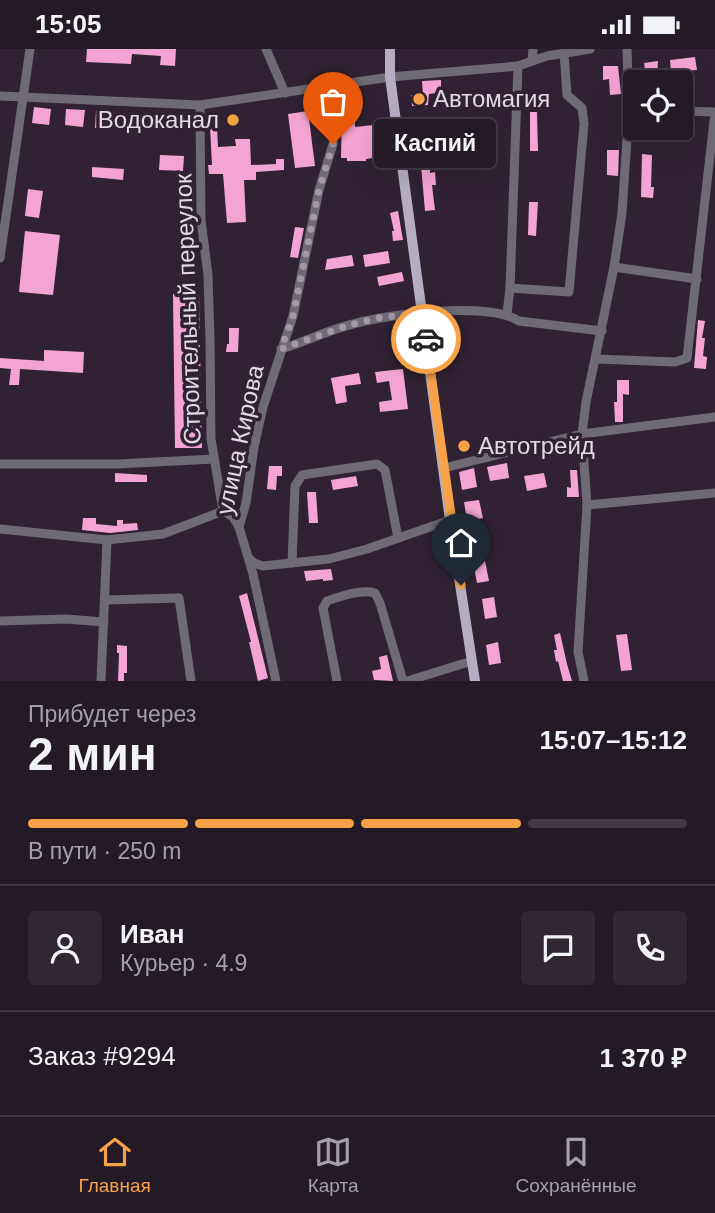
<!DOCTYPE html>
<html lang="ru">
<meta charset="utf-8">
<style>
:root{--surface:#241a26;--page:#302732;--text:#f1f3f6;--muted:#a3a1a7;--line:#413843;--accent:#f7a248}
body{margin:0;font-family:Helvetica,sans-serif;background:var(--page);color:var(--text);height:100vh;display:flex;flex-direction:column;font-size:26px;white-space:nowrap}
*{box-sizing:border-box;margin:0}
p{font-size:23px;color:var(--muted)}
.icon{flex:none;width:38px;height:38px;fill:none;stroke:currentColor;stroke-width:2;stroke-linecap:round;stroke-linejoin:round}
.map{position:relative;height:632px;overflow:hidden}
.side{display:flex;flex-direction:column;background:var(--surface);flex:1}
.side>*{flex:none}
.tools{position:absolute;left:623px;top:21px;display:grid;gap:14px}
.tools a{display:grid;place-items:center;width:70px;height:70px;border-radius:7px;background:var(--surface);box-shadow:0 7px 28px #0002,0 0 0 2px var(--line);font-size:35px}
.pin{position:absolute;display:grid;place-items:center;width:60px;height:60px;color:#fff;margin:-72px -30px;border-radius:50% 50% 50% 0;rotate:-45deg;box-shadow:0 0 7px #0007}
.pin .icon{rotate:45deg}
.courier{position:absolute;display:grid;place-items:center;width:70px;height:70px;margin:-35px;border:5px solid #f7a248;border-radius:50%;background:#fff;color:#222;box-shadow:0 2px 9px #0007}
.bubble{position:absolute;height:49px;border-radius:7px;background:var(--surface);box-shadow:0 7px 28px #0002,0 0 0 2px var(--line);font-size:23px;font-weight:700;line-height:49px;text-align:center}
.headline em{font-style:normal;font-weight:700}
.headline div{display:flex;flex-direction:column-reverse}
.headline{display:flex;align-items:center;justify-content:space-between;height:119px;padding:0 28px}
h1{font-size:46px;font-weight:700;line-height:52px}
.bar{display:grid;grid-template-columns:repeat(4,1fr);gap:10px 7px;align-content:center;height:84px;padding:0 28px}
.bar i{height:9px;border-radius:5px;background:var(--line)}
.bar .selected{background:var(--accent)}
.bar p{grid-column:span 4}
.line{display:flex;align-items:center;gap:18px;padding:0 28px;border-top:2px solid var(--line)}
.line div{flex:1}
.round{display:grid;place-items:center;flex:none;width:74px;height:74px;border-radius:7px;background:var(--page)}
.status{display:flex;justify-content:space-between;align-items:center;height:49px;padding:0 35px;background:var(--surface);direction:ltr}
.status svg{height:19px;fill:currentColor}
.menu{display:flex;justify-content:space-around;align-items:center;height:98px;border-top:2px solid var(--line);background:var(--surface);font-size:19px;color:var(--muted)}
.menu a{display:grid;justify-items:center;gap:4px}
.menu .selected{color:var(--accent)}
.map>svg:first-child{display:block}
.building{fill:#f4a4d4}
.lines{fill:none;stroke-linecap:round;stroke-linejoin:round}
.minor{stroke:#6e6b74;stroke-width:9}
.major{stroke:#b5adc1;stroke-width:10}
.done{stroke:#a499a5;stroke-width:7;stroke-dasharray:0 12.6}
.route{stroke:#f7a248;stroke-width:9}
.poi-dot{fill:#f7a248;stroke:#302232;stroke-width:2.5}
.labels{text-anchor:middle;stroke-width:7;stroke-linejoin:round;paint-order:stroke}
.poi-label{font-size:24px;fill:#e2d9e3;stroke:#302232;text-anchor:start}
.street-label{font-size:24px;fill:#e2d9e3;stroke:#302232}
</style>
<div class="status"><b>15:05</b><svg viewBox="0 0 49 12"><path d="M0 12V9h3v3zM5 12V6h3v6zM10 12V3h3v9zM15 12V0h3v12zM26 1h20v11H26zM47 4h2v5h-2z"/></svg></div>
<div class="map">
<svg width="715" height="632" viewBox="0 0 715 632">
<rect width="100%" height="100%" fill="#302232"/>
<g class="building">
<polygon points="87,0 176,0 175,17 160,16 161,7 132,5 131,15 86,13"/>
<polygon points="695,8 697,21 671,23 670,11"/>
<polygon points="658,12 657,33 647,33 644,14"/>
<polygon points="603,17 618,17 621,45 610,46 609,30 603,31"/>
<polygon points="441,31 441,41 436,41 436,44 429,45 428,56 412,57 411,46 423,45 422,32"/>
<polygon points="34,58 51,60 49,76 32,74"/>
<polygon points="66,60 85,61 83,78 65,76"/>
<polygon points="96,62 116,64 115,80 95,79"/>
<polygon points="308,62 315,117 295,119 288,65"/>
<polygon points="342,62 354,62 355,78 383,75 387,107 366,110 366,112 347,112 347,109 341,109"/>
<polygon points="530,63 537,63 538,102 530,102"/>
<polygon points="132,64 151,65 150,81 131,79"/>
<polygon points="164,66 189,66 188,80 163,80"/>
<polygon points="210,78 217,78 218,98 236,97 235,90 250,90 251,116 276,115 276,110 284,110 284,121 256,123 256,131 244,131 246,173 227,174 223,125 209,125 208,116 212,116"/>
<polygon points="607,101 619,101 618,127 607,126"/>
<polygon points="642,105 652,106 651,138 654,138 653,149 641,148"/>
<polygon points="160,106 184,107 183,122 159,121"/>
<polygon points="417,107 430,107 430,124 435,123 436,136 432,136 435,161 425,162 421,116 418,117"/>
<polygon points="92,118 124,120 123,131 92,128"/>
<polygon points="28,140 43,142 39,169 25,167"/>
<polygon points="529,153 538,153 536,187 528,186"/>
<polygon points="398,162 403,191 393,192 392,182 394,182 390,164"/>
<polygon points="295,178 304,179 298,209 290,208"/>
<polygon points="25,182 60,186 53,246 19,243"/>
<polygon points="388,202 390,214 365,218 363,206"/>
<polygon points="352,206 354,217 325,221 327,210"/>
<polygon points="402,223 404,232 379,237 377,228"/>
<polygon points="173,245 199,245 202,399 175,399"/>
<polygon points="451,269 454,289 441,290 439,270"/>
<polygon points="698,271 705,272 702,289 705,289 703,307 707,308 706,320 694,319"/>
<polygon points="229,279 239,279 238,303 226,303 227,295 229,295"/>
<polygon points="44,301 84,303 83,324 20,320 19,336 9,336 11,320 0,319 0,309 44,312"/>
<polygon points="403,320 408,360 380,363 379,353 392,351 389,332 377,334 375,323"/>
<polygon points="359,324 361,335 345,337 347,353 336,355 331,329"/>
<polygon points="617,331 629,331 629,346 623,345 623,373 615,373 614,353 617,353"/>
<polygon points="507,414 509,429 490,432 487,418"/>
<polygon points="269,417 282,417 282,427 277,427 276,441 267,440"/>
<polygon points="474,419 477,438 462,441 459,423"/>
<polygon points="570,421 577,421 579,448 567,448 567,438 571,439"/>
<polygon points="115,424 147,426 147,433 115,433"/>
<polygon points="544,424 547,438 527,442 524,427"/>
<polygon points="356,427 358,437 333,441 331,431"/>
<polygon points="307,443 316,443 318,474 309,474"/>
<polygon points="479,451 483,469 467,472 464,453"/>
<polygon points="83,469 96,469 96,475 117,477 117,471 123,471 123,475 137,474 138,481 110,484 82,481"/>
<polygon points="484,481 487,500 472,503 469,484"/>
<polygon points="485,512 489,532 477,534 473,514"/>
<polygon points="331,520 333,531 323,532 323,530 306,532 304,522"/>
<polygon points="247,544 268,629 258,632 249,593 251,593 239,547"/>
<polygon points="494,548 497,568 485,570 482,550"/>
<polygon points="560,584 567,615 572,632 563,632 558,612 556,613 554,601 557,601 554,586"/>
<polygon points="627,585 632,621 621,622 616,586"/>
<polygon points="498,593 501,614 489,616 486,596"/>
<polygon points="117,596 127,597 127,624 124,624 124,632 118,632 119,604 117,604"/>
<polygon points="387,606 393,632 374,631 372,622 381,620 379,608"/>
</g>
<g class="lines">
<g class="minor">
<polyline points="266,0 285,44"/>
<polyline points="532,12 533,0"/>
<polyline points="0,47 200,56 390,28 518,17 547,7 590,0"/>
<polyline points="200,56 201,171 208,226 210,291 211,390 223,462"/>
<polyline points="0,209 30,0"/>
<polyline points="614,218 697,230"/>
<polyline points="510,239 569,243 584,75 582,59 567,46 564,4"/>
<polyline points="507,265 510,239 518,17"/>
<path d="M281,300c24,-7 47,-19 72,-25 36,-10 134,-23 166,-3l83,10"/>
<polyline points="596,310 675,313 687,309 715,63 681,62"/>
<polyline points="0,415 117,415 214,410"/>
<polyline points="444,419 582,385 715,368"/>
<polyline points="587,456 715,444"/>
<polyline points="223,462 233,468 239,478"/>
<polyline points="0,480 107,491 163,485 223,462"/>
<polyline points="248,508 254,514 263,517 329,510 367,500 450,471"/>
<polyline points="292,514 295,437 302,426 377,415 385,421 398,489"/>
<polyline points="105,551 179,549 191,632"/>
<polyline points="0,572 66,570 104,573"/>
<polyline points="101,632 107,491"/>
<polyline points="276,632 253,525 239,478 246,454 254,398 263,358 293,267 319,141 333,95 337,36"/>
<path d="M337,632l-14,-73 4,-7c14,-5 34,-12 48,-8l5,10 23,78"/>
<polyline points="407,632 472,612"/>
<polyline points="584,632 578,603 587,456 582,385 586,353 614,218 622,164 629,60 627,0"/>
</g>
<polyline class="major" points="390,0 390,28 450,471 475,632"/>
</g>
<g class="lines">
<polyline class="done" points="333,95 319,141 293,267 281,300 349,276 378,269 422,264 426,290"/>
<polyline class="route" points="426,290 461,536"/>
</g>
<g class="poi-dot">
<circle cx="419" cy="50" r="7"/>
<circle cx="233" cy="71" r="7"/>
<circle cx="464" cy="397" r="7"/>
</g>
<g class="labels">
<g class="poi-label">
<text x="433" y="58">Автомагия</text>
<text x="219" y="79" text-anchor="end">Водоканал</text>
<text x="478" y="405">Автотрейд</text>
</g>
<g class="street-label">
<text transform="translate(188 260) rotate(-92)" y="8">Строительный переулок</text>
<text transform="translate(240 391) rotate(-78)" y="8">улица Кирова</text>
</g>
</g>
</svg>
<div class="tools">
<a><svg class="icon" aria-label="locate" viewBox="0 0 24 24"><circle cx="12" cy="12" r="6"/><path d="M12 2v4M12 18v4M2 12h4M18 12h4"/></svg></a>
</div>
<div class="pin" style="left:333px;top:95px;background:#ea580c"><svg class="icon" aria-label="bag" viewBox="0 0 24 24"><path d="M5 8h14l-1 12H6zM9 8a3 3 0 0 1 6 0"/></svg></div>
<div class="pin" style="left:461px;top:536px;background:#1f2937"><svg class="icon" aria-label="home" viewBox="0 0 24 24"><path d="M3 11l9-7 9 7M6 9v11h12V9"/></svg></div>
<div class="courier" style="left:426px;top:290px"><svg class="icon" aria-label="car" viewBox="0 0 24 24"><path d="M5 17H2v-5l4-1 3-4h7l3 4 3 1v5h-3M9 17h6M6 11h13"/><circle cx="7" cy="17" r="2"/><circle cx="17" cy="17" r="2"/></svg></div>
<div class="bubble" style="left:374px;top:70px;width:122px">Каспий</div>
</div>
<section class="side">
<div class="headline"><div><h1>2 мин</h1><p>Прибудет через</p></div><em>15:07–15:12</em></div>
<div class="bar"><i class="selected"></i><i class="selected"></i><i class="selected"></i><i></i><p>В пути · 250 m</p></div>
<div class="line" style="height:126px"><a class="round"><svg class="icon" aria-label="person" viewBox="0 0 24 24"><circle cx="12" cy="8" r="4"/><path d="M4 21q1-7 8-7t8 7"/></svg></a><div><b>Иван</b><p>Курьер · 4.9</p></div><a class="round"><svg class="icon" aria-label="chat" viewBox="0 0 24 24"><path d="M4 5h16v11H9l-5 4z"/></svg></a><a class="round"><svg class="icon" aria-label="phone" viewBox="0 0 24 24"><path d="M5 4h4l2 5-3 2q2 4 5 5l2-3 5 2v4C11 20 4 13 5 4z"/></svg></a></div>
<div class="line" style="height:91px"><div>Заказ #9294</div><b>1 370 ₽</b></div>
</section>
<nav class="menu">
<a class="selected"><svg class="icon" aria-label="home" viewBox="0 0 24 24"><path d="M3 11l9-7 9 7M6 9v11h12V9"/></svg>Главная</a>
<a><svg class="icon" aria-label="map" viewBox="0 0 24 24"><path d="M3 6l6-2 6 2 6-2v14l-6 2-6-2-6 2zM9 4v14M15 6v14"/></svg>Карта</a>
<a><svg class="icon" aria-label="saved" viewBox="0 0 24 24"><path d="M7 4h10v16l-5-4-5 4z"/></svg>Сохранённые</a>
</nav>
